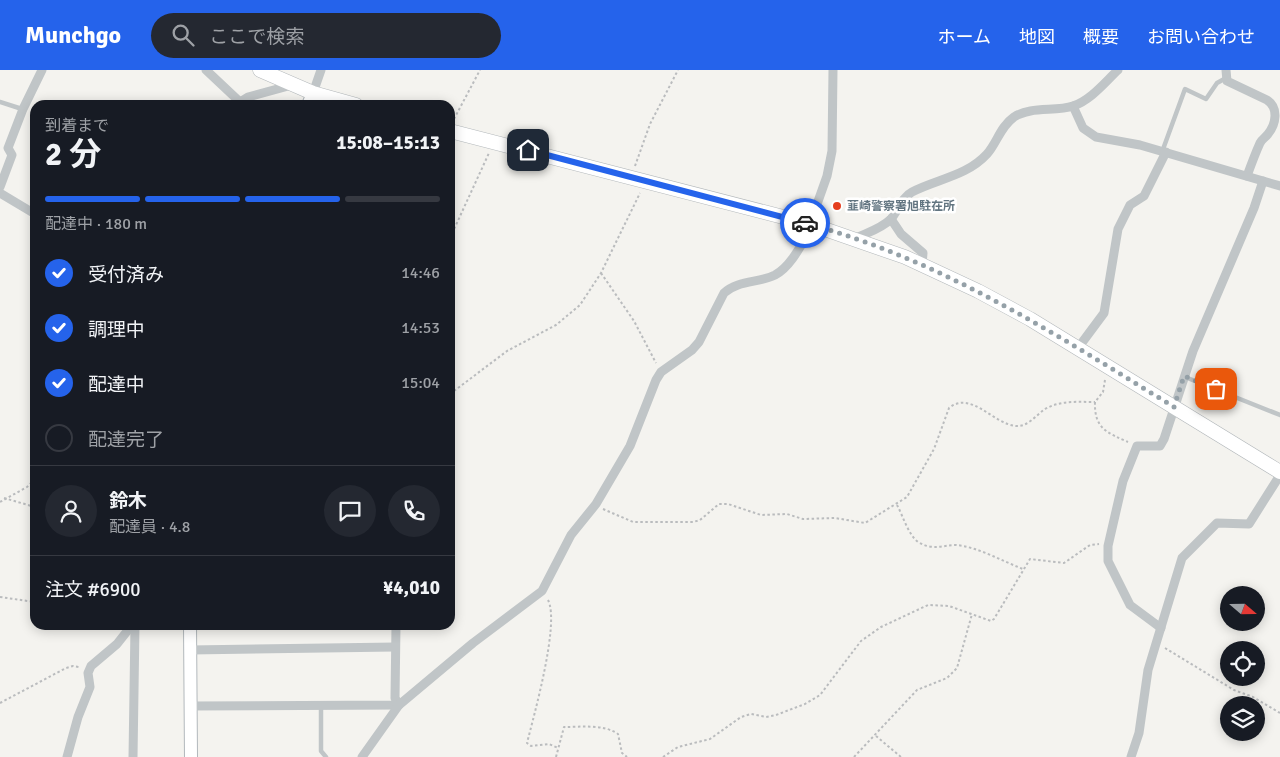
<!DOCTYPE html>
<html lang="ja">
<meta charset="utf-8">
<style>
:root{--surface:#171b24;--page:#242831;--text:#f1f3f6;--muted:#9ea1a6;--line:#363941;--accent:#2563eb}
body{margin:0;font-family:Signika,"Noto Sans JP",sans-serif;background:var(--page);color:var(--text);height:100vh;display:flex;flex-direction:column;font-size:19px;white-space:nowrap}
*{box-sizing:border-box;margin:0}
p{font-size:16px;color:var(--muted)}
.icon{flex:none;width:28px;height:28px;fill:none;stroke:currentColor;stroke-width:2;stroke-linecap:round;stroke-linejoin:round}
.map{position:relative;flex:1;overflow:hidden}
.details{position:absolute;left:30px;top:30px;width:425px;height:530px;display:flex;flex-direction:column;background:var(--surface);border-radius:15px;box-shadow:0 2px 12px #0003}
.details>*{flex:none}
.needle{width:32px;rotate:110deg}
.tools{position:absolute;left:1220px;top:516px;display:grid;gap:10px}
.tools a{display:grid;place-items:center;width:45px;height:45px;border-radius:50%;background:var(--surface);box-shadow:0 2px 12px #0003;font-size:25px}
.pin{position:absolute;display:grid;place-items:center;width:42px;height:42px;color:#fff;margin:-21px;border-radius:10px;box-shadow:0 2px 8px #0006}
.courier{position:absolute;display:grid;place-items:center;width:50px;height:50px;margin:-25px;border:4px solid #2563eb;border-radius:50%;background:#fff;color:#222;box-shadow:0 1px 6px #0007}
.overview em{font-style:normal;font-weight:700}
.overview div{display:flex;flex-direction:column-reverse}
.overview{display:flex;align-items:center;justify-content:space-between;height:85px;padding:0 15px}
h1{font-size:32px;font-weight:700;line-height:38px}
.bar{display:grid;grid-template-columns:repeat(4,1fr);gap:8px 5px;align-content:center;height:60px;padding:0 15px}
.bar i{height:6px;border-radius:4px;background:var(--line)}
.bar .on{background:var(--accent)}
.bar p{grid-column:span 4}
.line{display:flex;align-items:center;gap:12px;padding:0 15px;border-top:1px solid var(--line)}
.line div{flex:1}
.round{display:grid;place-items:center;flex:none;width:52px;height:52px;border-radius:26px;background:var(--page)}
ol{padding:0 15px;list-style:none}
li{display:flex;align-items:center;gap:15px;height:55px}
li p{margin-inline-start:auto}
li .icon{padding:5px;border-radius:50%;background:var(--accent);color:#fff;stroke-width:4}
li:last-child{color:var(--muted)}
li i{width:28px;height:28px;border:2px solid var(--line);border-radius:50%}
header{display:flex;align-items:center;gap:30px;box-sizing:border-box;height:70px;padding:0 25px;background:var(--accent);color:#fff}
header strong{font-size:24px}
nav{display:flex;gap:28px;margin-inline-start:auto;font-size:18px}
.search{width:350px;height:45px;background:var(--page);display:flex;align-items:center;gap:12px;box-sizing:border-box;padding:0 18px;border-radius:28px;color:var(--muted);font-size:19px}
.map>svg:first-child{display:block}
.lines{fill:none;stroke-linecap:round;stroke-linejoin:round}
.secondary-casing{stroke:#b2b8bc;stroke-width:14}
.primary-casing{stroke:#b3b8bb;stroke-width:15}
.path{stroke:#babcbe;stroke-width:2;stroke-dasharray:2.5 2.5;stroke-linecap:butt}
.lane{stroke:#c0c5c7;stroke-width:4.5}
.street{stroke:#c0c5c7;stroke-width:9}
.secondary{stroke:#fff;stroke-width:12}
.primary{stroke:#fff;stroke-width:14}
.done{stroke:#95a1a8;stroke-width:5;stroke-dasharray:0 9}
.route{stroke:#2563eb;stroke-width:6}
.poi-dot{fill:#e53e1e;stroke:#fff;stroke-width:2}
.labels{text-anchor:middle;stroke-width:5;stroke-linejoin:round;paint-order:stroke}
.poi-label{font-size:12px;font-weight:bold;fill:#627581;stroke:#fff;text-anchor:start}
</style>
<header>
<strong>Munchgo</strong>
<div class="search"><svg class="icon" aria-label="search" viewBox="0 0 24 24"><circle cx="10" cy="10" r="6"/><path d="M15 15l6 6"/></svg>ここで検索</div>
<nav><a>ホーム</a><a>地図</a><a>概要</a><a>お問い合わせ</a></nav>
</header>
<div class="map">
<svg width="1280" height="687" viewBox="0 0 1280 687">
<rect width="100%" height="100%" fill="#f4f3ef"/>
<g class="lines">
<g class="secondary-casing">
<g id="secondary">
<polyline points="308,35 313,23"/>
<polyline points="190,555 191,687"/>
</g>
</g>
<g class="primary-casing">
<g id="primary">
<polyline points="260,0 313,23 356,35"/>
<polyline points="450,61 810,154 905,187 978,221 1030,249 1280,402"/>
</g>
</g>
<g class="path">
<polyline points="454,49 480,0"/>
<polyline points="635,96 650,54 678,0"/>
<polyline points="450,168 489,83"/>
<polyline points="601,203 634,251 656,293"/>
<path d="M1105,310l-2,12 -8,10c-1,27 13,31 33,40"/>
<polyline points="450,324 507,281 556,255 580,235 601,203 640,123"/>
<polyline points="4,428 35,437"/>
<polyline points="0,432 27,417 35,409"/>
<path d="M897,435c6,11 11,29 21,37 15,9 25,3 38,3 22,2 46,16 67,24"/>
<path d="M603,439l30,13h60l7,-2 19,-16h9l33,11 26,-1 16,5 32,-1 30,5 42,-26 27,-48 15,-41c22,-18 44,16 67,18 12,1 20,-11 29,-17 16,-9 33,-7 50,-7"/>
<polyline points="0,527 35,532"/>
<path d="M548,530c12,23 -14,115 -21,143l4,3 18,-2 9,4"/>
<polyline points="1165,578 1234,620 1253,627 1280,643"/>
<polyline points="0,633 66,598 73,596 79,597"/>
<polyline points="876,666 901,687"/>
<path d="M556,687l8,-30c17,0 40,-3 54,7l4,19 5,4"/>
<polyline points="663,687 678,677 710,669 741,647 751,644 766,647 776,645 805,634 820,625 861,571 881,557 928,535 949,536 991,551 994,549 1030,489 1064,493 1090,475 1099,474"/>
<polyline points="854,687 917,620 947,608 957,598 972,544"/>
</g>
<g class="lane">
<polyline points="0,32 22,39"/>
<polyline points="1162,82 1185,19 1206,29 1217,13 1226,8"/>
<polyline points="1185,307 1280,345"/>
<polyline points="321,635 321,681 326,687"/>
</g>
<g class="street">
<polyline points="206,0 240,32"/>
<path d="M1226,0l1,11 40,19c12,8 9,24 1,34 -3,4 -6,5 -8,9 -5,11 -9,22 -13,33"/>
<polyline points="313,23 321,0"/>
<polyline points="239,35 240,32 248,27 292,15"/>
<polyline points="1073,36 1083,58 1096,67 1140,75 1280,116"/>
<polyline points="0,117 12,85 8,78 23,39 42,0"/>
<polyline points="0,123 35,144"/>
<polyline points="891,149 901,164 923,183 922,195"/>
<polyline points="810,154 827,106 832,81 833,0"/>
<path d="M854,169c12,-6 27,-10 37,-20 7,-8 11,-22 21,-27 25,-13 55,-16 75,-38 10,-11 13,-27 27,-37 17,-11 41,-5 59,-11 18,-6 32,-24 45,-36"/>
<polyline points="1078,278 1104,243 1118,159 1130,135 1144,126 1166,82"/>
<polyline points="1161,558 1130,535 1108,491 1108,476 1123,411 1137,376 1160,376 1164,369 1193,281 1254,138 1263,111"/>
<polyline points="190,580 395,577"/>
<polyline points="190,636 399,635 395,628 396,555"/>
<polyline points="67,687 78,647 90,617 88,603 91,596 117,574 132,555"/>
<polyline points="133,687 135,555"/>
<path d="M362,687l37,-52 74,-62 69,-52 29,-56 25,-31 34,-58 26,-66 5,-8 31,-22 7,-8 25,-49c14,-13 35,-10 51,-18 17,-9 28,-34 38,-50"/>
<polyline points="1131,687 1139,663 1148,600 1182,488 1217,453 1249,454 1280,405"/>
</g>
<use href="#secondary" class="secondary"/>
<use href="#primary" class="primary"/>
</g>
<g class="lines">
<path class="done" d="M805,153c135,36 252,112 369,184l10,-31 32,13"/>
<polyline class="route" points="528,80 805,153"/>
</g>
<circle class="poi-dot" cx="837" cy="136" r="5"/>
<g class="labels">
<g class="poi-label">
<text x="847" y="140">韮崎警察署旭駐在所</text>
</g>
</g>
</svg>
<div class="tools">
<a><svg class="needle" viewBox="-14 -14 28 28"><path d="M0-13l5 13h-10z" fill="#e53935"/><path d="M0 13l5-13h-10z" fill="#9ea1a6"/></svg></a>
<a><svg class="icon" aria-label="locate" viewBox="0 0 24 24"><circle cx="12" cy="12" r="6"/><path d="M12 2v4M12 18v4M2 12h4M18 12h4"/></svg></a>
<a><svg class="icon" aria-label="layers" viewBox="0 0 24 24"><path d="M12 4l9 5-9 5-9-5zM3 14l9 5 9-5"/></svg></a>
</div>
<div class="pin" style="left:1216px;top:319px;background:#ea580c"><svg class="icon" aria-label="bag" viewBox="0 0 24 24"><path d="M5 8h14l-1 12H6zM9 8a3 3 0 0 1 6 0"/></svg></div>
<div class="pin" style="left:528px;top:80px;background:#1f2937"><svg class="icon" aria-label="home" viewBox="0 0 24 24"><path d="M3 11l9-7 9 7M6 9v11h12V9"/></svg></div>
<div class="courier" style="left:805px;top:153px"><svg class="icon" aria-label="car" viewBox="0 0 24 24"><path d="M5 17H2v-5l4-1 3-4h7l3 4 3 1v5h-3M9 17h6M6 11h13"/><circle cx="7" cy="17" r="2"/><circle cx="17" cy="17" r="2"/></svg></div>
<section class="details">
<div class="overview"><div><h1>2 分</h1><p>到着まで</p></div><em>15:08–15:13</em></div>
<div class="bar"><i class="on"></i><i class="on"></i><i class="on"></i><i></i><p>配達中 · 180 m</p></div>
<ol>
<li><svg class="icon" aria-label="check" viewBox="0 0 24 24"><path d="M5 12l5 5 9-10"/></svg>受付済み<p>14:46</p></li>
<li><svg class="icon" aria-label="check" viewBox="0 0 24 24"><path d="M5 12l5 5 9-10"/></svg>調理中<p>14:53</p></li>
<li><svg class="icon" aria-label="check" viewBox="0 0 24 24"><path d="M5 12l5 5 9-10"/></svg>配達中<p>15:04</p></li>
<li><i></i>配達完了</li>
</ol>
<div class="line" style="height:90px"><a class="round"><svg class="icon" aria-label="person" viewBox="0 0 24 24"><circle cx="12" cy="8" r="4"/><path d="M4 21q1-7 8-7t8 7"/></svg></a><div><b>鈴木</b><p>配達員 · 4.8</p></div><a class="round"><svg class="icon" aria-label="chat" viewBox="0 0 24 24"><path d="M4 5h16v11H9l-5 4z"/></svg></a><a class="round"><svg class="icon" aria-label="phone" viewBox="0 0 24 24"><path d="M5 4h4l2 5-3 2q2 4 5 5l2-3 5 2v4C11 20 4 13 5 4z"/></svg></a></div>
<div class="line" style="height:65px"><div>注文 #6900</div><b>¥4,010</b></div>
</section>
</div>
